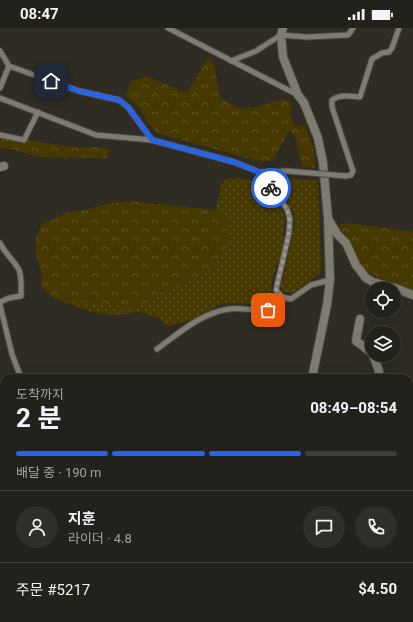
<!DOCTYPE html>
<html lang="ko">
<meta charset="utf-8">
<style>
:root{--surface:#23211b;--page:#2f2e28;--text:#f1f3f6;--muted:#a3a3a3;--line:#403e3a;--accent:#2563eb}
body{margin:0;font-family:Roboto,"Noto Sans KR",sans-serif;background:var(--page);color:var(--text);height:100vh;display:flex;flex-direction:column;font-size:15px;white-space:nowrap}
*{box-sizing:border-box;margin:0}
p{font-size:13px;color:var(--muted)}
.icon{flex:none;width:22px;height:22px;fill:none;stroke:currentColor;stroke-width:2;stroke-linecap:round;stroke-linejoin:round}
.map{position:relative;flex:1;overflow:hidden}
.side{position:absolute;left:0px;top:346px;width:413px;height:248px;display:flex;flex-direction:column;background:var(--surface);border-radius:12px 12px 0 0;box-shadow:0 4px 16px #0002,0 0 0 1px var(--line)}
.side>*{flex:none}
.fabs{position:absolute;left:365px;top:254px;display:grid;gap:8px}
.fabs a{display:grid;place-items:center;width:36px;height:36px;border-radius:50%;background:var(--surface);box-shadow:0 4px 16px #0002,0 0 0 1px var(--line);font-size:20px}
.pin{position:absolute;display:grid;place-items:center;width:34px;height:34px;color:#fff;margin:-17px;border-radius:8px;box-shadow:0 2px 6px #0006}
.courier{position:absolute;display:grid;place-items:center;width:40px;height:40px;margin:-20px;border:3px solid #2563eb;border-radius:50%;background:#fff;color:#222;box-shadow:0 1px 5px #0007}
.headline em{font-style:normal;font-weight:700}
.headline div{display:flex;flex-direction:column-reverse}
.headline{display:flex;align-items:center;justify-content:space-between;height:68px;padding:0 16px}
h1{font-size:26px;font-weight:700;line-height:30px}
.bar{display:grid;grid-template-columns:repeat(4,1fr);gap:6px 4px;align-content:center;height:48px;padding:0 16px}
.bar i{height:5px;border-radius:3px;background:var(--line)}
.bar .current{background:var(--accent)}
.bar p{grid-column:span 4}
.line{display:flex;align-items:center;gap:10px;padding:0 16px;border-top:1px solid var(--line)}
.line div{flex:1}
.round{display:grid;place-items:center;flex:none;width:42px;height:42px;border-radius:21px;background:var(--page)}
.status{display:flex;justify-content:space-between;align-items:center;height:28px;padding:0 20px;background:var(--surface);direction:ltr}
.status svg{height:11px;fill:currentColor}
.map>svg:first-child{display:block}
.green{fill:url(#green-dots)}
.forest{fill:url(#forest-crowns)}
.lines{fill:none;stroke-linecap:round;stroke-linejoin:round}
.lane-casing{stroke:#4c4a43;stroke-width:7}
.street-casing{stroke:#4c4a43;stroke-width:10}
.lane{stroke:#7e7b71;stroke-width:5}
.street{stroke:#7e7b71;stroke-width:8}
.lane-bridge-casing{stroke:#4c4a43;stroke-width:7;stroke-linecap:butt}
.lane-bridge{stroke:#7e7b71;stroke-width:5}
.done{stroke:#9b9992;stroke-width:4;stroke-dasharray:0 7.2}
.route{stroke:#2563eb;stroke-width:5}
</style>
<div class="status"><b>08:47</b><svg viewBox="0 0 49 12"><path d="M0 12V9h3v3zM5 12V6h3v6zM10 12V3h3v9zM15 12V0h3v12zM26 1h20v11H26zM47 4h2v5h-2z"/></svg></div>
<div class="map">
<svg width="413" height="594" viewBox="0 0 413 594">
<defs>
<pattern id="green-dots" width="8" height="8" patternUnits="userSpaceOnUse"><rect width="8" height="8" fill="#473800"/><path d="M2 2h.1M6 6h.1" fill="none" stroke="#615424" stroke-width="1.8" stroke-linecap="round"/></pattern>
<pattern id="forest-crowns" width="20" height="18" patternUnits="userSpaceOnUse"><rect width="20" height="18" fill="#473800"/><path d="M2 6a3 3 0 1 1 6 0M12 15a3 3 0 1 1 6 0" fill="none" stroke="#615424"/></pattern>
</defs>
<rect width="100%" height="100%" fill="#2f2c24"/>
<g class="green">
<polygon points="267,149 318,152 321,242 319,246 293,265 284,265 281,258 295,196 294,185 278,162 269,154"/>
<polygon points="238,150 252,152 263,158 282,181 285,193 282,223 272,251 270,280 243,275 224,275 191,292 168,298 158,290 140,284 116,287 91,284 54,270 133,279 147,273 168,261 190,252 213,240 228,192 216,182 221,156 226,151"/>
</g>
<g class="forest">
<polygon points="208,30 214,36 220,70 241,81 257,79 284,71 292,76 290,87 295,98 305,98 314,123 315,140 302,139 296,110 290,102 272,133 258,133 157,105 146,92 139,79 126,68 130,55 145,48 187,65"/>
<polygon points="0,108 73,119 102,119 110,122 107,130 39,129 11,121 0,120"/>
<polygon points="127,173 216,182 228,192 226,220 213,240 190,252 168,261 147,273 133,279 54,270 42,259 41,242 36,227 36,210 42,196 68,184 86,182 106,176"/>
<path d="M349,195l64,9v59c-13,-9 -34,-10 -46,-19 -7,-6 -9,-16 -13,-24 -5,-8 -11,-16 -16,-23z"/>
</g>
<g class="lines">
<g class="lane-casing">
<g id="lane">
<polyline points="168,0 298,67"/>
<polyline points="0,23 9,38 79,63 119,72 128,79 152,112"/>
<polyline points="231,33 256,23 281,7 307,9 348,7 353,0"/>
<polyline points="0,60 9,38"/>
<polyline points="0,70 96,107 152,112 234,134 259,144 287,181 290,191 289,205 276,262 282,269 291,271 311,257 330,252"/>
<polyline points="0,107 24,112 38,84"/>
<path d="M346,148l5,-1 2,-4 -21,-64v-7c8,-6 19,-4 28,-3l12,-38 10,-6 7,-1 3,-4 7,-20"/>
<path d="M0,215c5,11 14,17 19,27 3,7 2,18 2,26l-12,2 -9,4"/>
<polyline points="0,277 12,326 21,350"/>
<path d="M157,321c22,-16 44,-36 72,-40 14,-3 33,6 45,-2 3,-3 5,-7 8,-10"/>
<polyline points="409,457 413,459"/>
<polyline points="409,541 413,541"/>
<polyline points="369,590 369,594"/>
</g>
</g>
<g class="street-casing">
<g id="street">
<polyline points="283,0 281,7 283,29 298,67 304,75 318,110 323,135 328,190 330,252 327,277 312,350"/>
<polyline points="0,139 4,138"/>
<polyline points="329,192 337,206 346,215 356,237 366,250 373,254 395,260 413,267"/>
<polyline points="360,291 356,313 372,325"/>
<polyline points="373,327 379,343 378,350"/>
<polyline points="0,399 4,399"/>
<polyline points="409,416 413,416"/>
<polyline points="0,546 4,547"/>
<polyline points="0,572 4,572"/>
<polyline points="260,594 260,590"/>
</g>
</g>
<use href="#lane" class="lane"/>
<use href="#street" class="street"/>
<g class="lane-bridge-casing">
<polyline id="lane-bridge" points="259,144 287,143 346,148"/>
</g>
<use href="#lane-bridge" class="lane-bridge"/>
</g>
<g class="lines">
<path class="done" d="M268,282l7,-4 7,-9 -6,-7c3,-21 19,-61 11,-80 -3,-7 -11,-15 -16,-22"/>
<polyline class="route" points="51,53 79,63 119,72 128,79 152,112 234,134 259,144 271,160"/>
</g>
</svg>
<div class="fabs">
<a><svg class="icon" aria-label="locate" viewBox="0 0 24 24"><circle cx="12" cy="12" r="6"/><path d="M12 2v4M12 18v4M2 12h4M18 12h4"/></svg></a>
<a><svg class="icon" aria-label="layers" viewBox="0 0 24 24"><path d="M12 4l9 5-9 5-9-5zM3 14l9 5 9-5"/></svg></a>
</div>
<div class="pin" style="left:268px;top:282px;background:#ea580c"><svg class="icon" aria-label="bag" viewBox="0 0 24 24"><path d="M5 8h14l-1 12H6zM9 8a3 3 0 0 1 6 0"/></svg></div>
<div class="pin" style="left:51px;top:53px;background:#1f2937"><svg class="icon" aria-label="home" viewBox="0 0 24 24"><path d="M3 11l9-7 9 7M6 9v11h12V9"/></svg></div>
<div class="courier" style="left:271px;top:160px"><svg class="icon" aria-label="bike" viewBox="0 0 24 24"><circle cx="6" cy="16" r="4"/><circle cx="18" cy="16" r="4"/><path d="M6 16l4-8h5l3 8M10 8l3 8H6M13 5h3"/></svg></div>
<section class="side">
<div class="headline"><div><h1>2 분</h1><p>도착까지</p></div><em>08:49–08:54</em></div>
<div class="bar"><i class="current"></i><i class="current"></i><i class="current"></i><i></i><p>배달 중 · 190 m</p></div>
<div class="line" style="height:72px"><a class="round"><svg class="icon" aria-label="person" viewBox="0 0 24 24"><circle cx="12" cy="8" r="4"/><path d="M4 21q1-7 8-7t8 7"/></svg></a><div><b>지훈</b><p>라이더 · 4.8</p></div><a class="round"><svg class="icon" aria-label="chat" viewBox="0 0 24 24"><path d="M4 5h16v11H9l-5 4z"/></svg></a><a class="round"><svg class="icon" aria-label="phone" viewBox="0 0 24 24"><path d="M5 4h4l2 5-3 2q2 4 5 5l2-3 5 2v4C11 20 4 13 5 4z"/></svg></a></div>
<div class="line" style="height:52px"><div>주문 #5217</div><b>$4.50</b></div>
</section>
</div>
